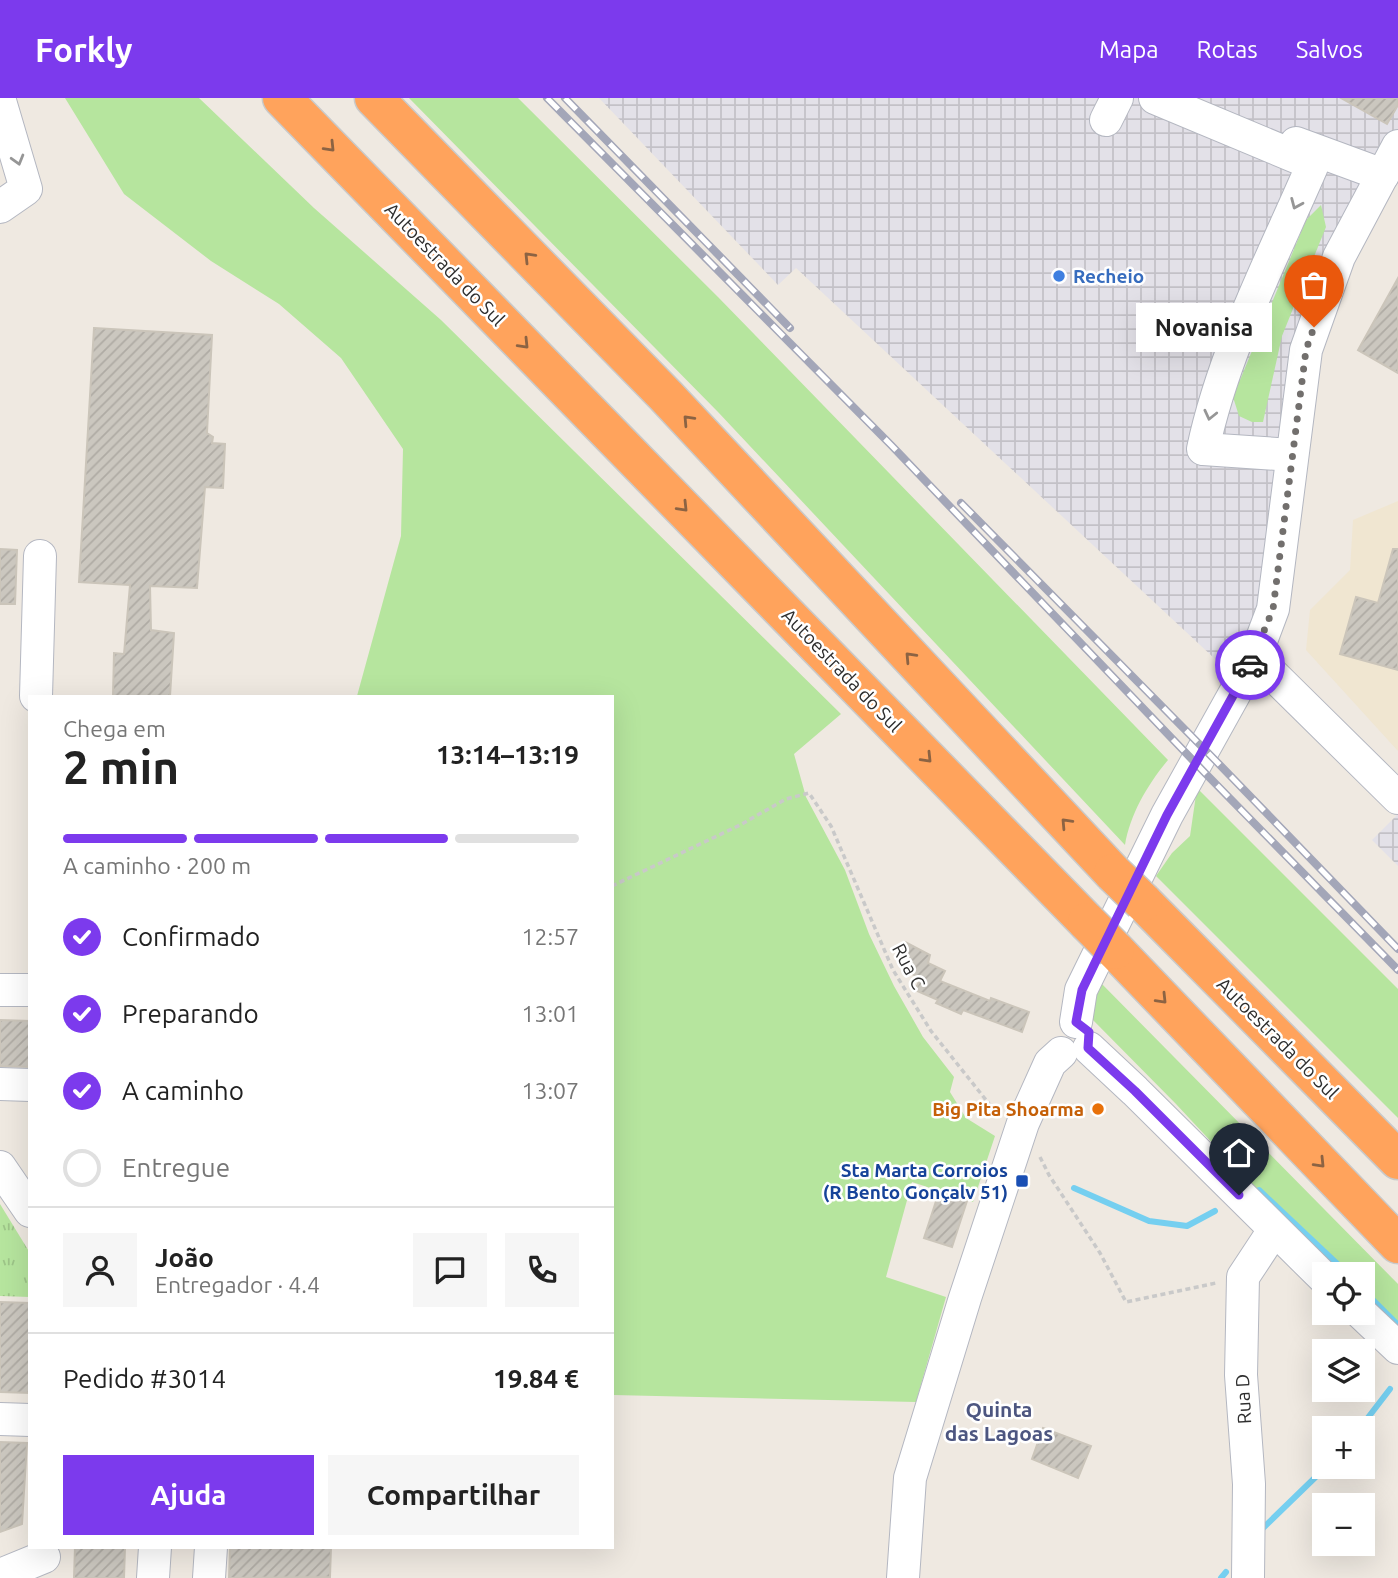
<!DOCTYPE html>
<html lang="pt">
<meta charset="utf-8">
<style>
:root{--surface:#fff;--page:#f6f6f6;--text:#222;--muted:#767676;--line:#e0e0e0;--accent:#7c3aed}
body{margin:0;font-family:Ubuntu,sans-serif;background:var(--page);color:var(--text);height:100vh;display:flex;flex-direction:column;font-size:26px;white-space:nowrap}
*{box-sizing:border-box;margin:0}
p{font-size:23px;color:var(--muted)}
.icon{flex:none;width:38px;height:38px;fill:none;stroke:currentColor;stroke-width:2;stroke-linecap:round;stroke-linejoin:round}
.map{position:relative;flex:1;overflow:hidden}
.side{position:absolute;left:28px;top:597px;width:586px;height:854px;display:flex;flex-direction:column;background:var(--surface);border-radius:0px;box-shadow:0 7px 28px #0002}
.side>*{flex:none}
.tools{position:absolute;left:1312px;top:1164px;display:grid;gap:14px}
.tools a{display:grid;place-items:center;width:63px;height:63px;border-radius:0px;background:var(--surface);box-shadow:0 7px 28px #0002;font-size:35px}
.pin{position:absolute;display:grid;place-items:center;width:60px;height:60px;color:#fff;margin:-72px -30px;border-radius:50% 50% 50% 0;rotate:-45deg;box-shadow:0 0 7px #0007}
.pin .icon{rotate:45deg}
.courier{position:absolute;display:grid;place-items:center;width:70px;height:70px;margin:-35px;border:5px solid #7c3aed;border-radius:50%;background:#fff;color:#222;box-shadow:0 2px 9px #0007}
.bubble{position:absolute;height:49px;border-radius:0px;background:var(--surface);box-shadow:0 7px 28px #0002;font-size:23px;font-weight:700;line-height:49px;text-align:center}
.overview em{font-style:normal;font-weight:700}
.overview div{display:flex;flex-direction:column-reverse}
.overview{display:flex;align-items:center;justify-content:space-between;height:119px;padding:0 35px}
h1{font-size:46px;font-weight:700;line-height:52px}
.bar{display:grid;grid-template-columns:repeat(4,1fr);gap:10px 7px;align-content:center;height:84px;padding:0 35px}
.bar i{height:9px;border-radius:5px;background:var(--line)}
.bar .current{background:var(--accent)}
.bar p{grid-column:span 4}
.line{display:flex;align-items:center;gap:18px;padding:0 35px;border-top:2px solid var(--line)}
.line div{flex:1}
.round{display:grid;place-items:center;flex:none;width:74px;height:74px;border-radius:0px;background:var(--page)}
ol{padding:0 35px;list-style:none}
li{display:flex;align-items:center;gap:21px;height:77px}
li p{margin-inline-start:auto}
li .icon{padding:7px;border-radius:50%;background:var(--accent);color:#fff;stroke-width:4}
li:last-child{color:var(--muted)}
li i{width:38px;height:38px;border:4px solid var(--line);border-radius:50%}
.action{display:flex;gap:14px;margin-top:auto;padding:14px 35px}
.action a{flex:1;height:80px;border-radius:0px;background:var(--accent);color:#fff;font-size:28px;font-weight:700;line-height:80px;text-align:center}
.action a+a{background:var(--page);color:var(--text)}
header{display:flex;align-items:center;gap:42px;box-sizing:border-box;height:98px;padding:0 35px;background:var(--accent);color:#fff}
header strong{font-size:33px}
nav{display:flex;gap:38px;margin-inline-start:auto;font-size:24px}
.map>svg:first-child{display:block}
.industrial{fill:url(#industrial-grid)}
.education{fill:#f0e6d1}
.grass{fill:#b6e59e}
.park{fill:url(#park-tufts)}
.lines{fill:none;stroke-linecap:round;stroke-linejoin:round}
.stream{stroke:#75cff0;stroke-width:6}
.building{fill:url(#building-hatch);stroke:#cbc5ba;stroke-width:2}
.minor-casing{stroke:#b4b7c1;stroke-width:34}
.highway-casing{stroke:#c9c9c9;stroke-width:41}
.path{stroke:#c9c9c9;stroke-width:3.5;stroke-dasharray:5 3.5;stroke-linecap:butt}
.minor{stroke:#fff;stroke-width:32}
.highway{stroke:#ffa35c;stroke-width:38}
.rail-casing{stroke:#a3a6b8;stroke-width:8}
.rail{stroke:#fff;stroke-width:5;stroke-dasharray:16;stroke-linecap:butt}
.highway-bridge-casing{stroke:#c9c9c9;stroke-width:41;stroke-linecap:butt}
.highway-bridge{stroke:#ffa35c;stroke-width:38}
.oneway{stroke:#8c6343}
.oneway2{stroke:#969696}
.done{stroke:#726f6d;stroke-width:7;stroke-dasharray:0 12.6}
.route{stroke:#7c3aed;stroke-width:9}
.shop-dot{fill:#3f7fe0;stroke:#fff;stroke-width:2.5}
.food-dot{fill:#e8710a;stroke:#fff;stroke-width:2.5}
.transit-dot{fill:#1a4fb4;stroke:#fff;stroke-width:2.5}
.labels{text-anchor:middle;stroke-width:5;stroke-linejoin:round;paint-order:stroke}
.street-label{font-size:19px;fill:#2e2e2e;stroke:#fff}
.shop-label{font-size:19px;font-weight:bold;fill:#366cbe;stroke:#fff;text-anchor:start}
.food-label{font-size:19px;font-weight:bold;fill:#c56008;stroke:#fff;text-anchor:end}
.transit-label{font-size:19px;font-weight:bold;fill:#164399;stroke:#fff;text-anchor:end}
.neighbourhood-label{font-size:21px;font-weight:bold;fill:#4d5680;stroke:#fff}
</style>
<header>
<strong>Forkly</strong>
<nav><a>Mapa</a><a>Rotas</a><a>Salvos</a></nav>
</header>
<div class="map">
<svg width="1398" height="1480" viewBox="0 0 1398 1480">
<defs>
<pattern id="industrial-grid" width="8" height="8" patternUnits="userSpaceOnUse" patternTransform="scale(1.75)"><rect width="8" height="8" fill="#e3e1e8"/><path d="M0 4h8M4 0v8" fill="none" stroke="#c3c1c7"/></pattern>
<pattern id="park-tufts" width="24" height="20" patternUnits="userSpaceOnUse" patternTransform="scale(1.75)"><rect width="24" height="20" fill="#b6e59e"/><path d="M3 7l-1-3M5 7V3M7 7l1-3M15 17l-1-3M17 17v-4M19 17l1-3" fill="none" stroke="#9dc588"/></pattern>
<pattern id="building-hatch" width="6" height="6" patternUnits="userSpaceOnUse" patternTransform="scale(1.75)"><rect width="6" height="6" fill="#cbc7bf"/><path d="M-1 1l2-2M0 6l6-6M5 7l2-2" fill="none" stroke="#afaba4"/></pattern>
</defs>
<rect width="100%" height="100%" fill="#efe9e1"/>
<g class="industrial">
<polygon points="599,0 1398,0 1398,61 1310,218 1258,511 1238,563 1229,574 796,170 778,187"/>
<polygon points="1398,716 1398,768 1372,742"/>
</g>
<polygon class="education" points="1398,403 1398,653 1306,552 1310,512 1350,472 1353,422"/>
<g class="grass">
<polygon points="65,0 199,0 314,110 441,222 841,616 794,656 806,699 845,772 869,836 894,888 923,939 954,979 950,994 966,1020 995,1038 973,1104 912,1084 886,1179 946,1199 916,1304 613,1297 612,598 357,598 401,438 403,351 341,260 279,206 211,163 124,96"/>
<path d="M409,0h109l200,199 450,463c-20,24 -38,54 -43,85l-407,-433z"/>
<polygon points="1321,107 1326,129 1282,238 1263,324 1252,324 1239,318 1233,299 1306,122"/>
<polygon points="1197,690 1398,891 1398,1020 1156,778 1172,755 1190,738"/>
<polygon points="1097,881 1398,1186 1398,1231 1363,1198 1363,1176 1339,1176 1298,1137 1176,1006 1091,920"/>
</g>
<polygon class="park" points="0,1106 30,1155 30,1199 0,1198"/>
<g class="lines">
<g class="stream">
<polyline points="1074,1090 1149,1123 1187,1128 1215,1113"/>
<polyline points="1254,1095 1259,1092 1348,1176"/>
<polyline points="1363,1192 1398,1227"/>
<polyline points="1360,1330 1390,1291"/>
<polyline points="1261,1432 1327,1368"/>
<polyline points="1221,1480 1226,1474"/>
</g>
</g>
<g class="building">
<polygon points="1341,0 1398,0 1398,7 1387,26"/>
<polygon points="1398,180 1398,275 1358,252"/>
<polygon points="94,230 212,237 207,335 213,339 212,345 225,346 223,390 205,389 197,490 150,488 151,532 174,535 170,598 113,598 114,555 124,556 130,487 79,484"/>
<polygon points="0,451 17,452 15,506 0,506"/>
<polygon points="1393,451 1398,451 1398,572 1340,556 1356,499 1378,505"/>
<polygon points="905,844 930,857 928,865 945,873 940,883 990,903 991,900 1029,914 1022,934 963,912 961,916 936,905 938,902 915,892 921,880 903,872 897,859"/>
<polygon points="0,922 30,923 30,969 0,968"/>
<polygon points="939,1094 967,1103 952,1149 924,1140"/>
<polygon points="0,1204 30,1205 30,1295 0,1294"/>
<polygon points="1043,1330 1091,1348 1078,1380 1032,1361"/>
<polygon points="0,1344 27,1345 22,1426 0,1434"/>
<polygon points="75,1449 125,1449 124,1480 74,1480"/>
<polygon points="230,1449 331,1449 330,1479 229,1480"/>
</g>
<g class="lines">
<g class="minor-casing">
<g id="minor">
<path d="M1155,0l158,66c-40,93 -89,186 -110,285l89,6"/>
<polyline points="0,3 26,91 0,109"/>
<polyline points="1106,22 1117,0"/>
<polyline points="1296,45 1383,77"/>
<polyline points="1255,559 1398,700"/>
<polyline points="36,598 40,458"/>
<polyline points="0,892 30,892"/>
<polyline points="1076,924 1081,892 1167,717 1255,559 1273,511 1306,252 1339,159 1398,48"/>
<polyline points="1089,950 1135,993 1325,1181"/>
<polyline points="0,986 30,987"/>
<polyline points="0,1069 30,1113"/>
<polyline points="1360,1214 1398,1250"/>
<polyline points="0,1321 30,1322"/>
<polyline points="0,1477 44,1459"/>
<polyline points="153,1480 155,1449"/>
<polyline points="209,1480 211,1449"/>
<polyline points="903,1480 910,1380 965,1200 1023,1025 1050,965 1061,955"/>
<polyline points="1248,1480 1249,1386 1241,1277 1243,1179 1274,1132"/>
</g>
</g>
<g class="highway-casing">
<g id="highway">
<polyline points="282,0 1087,824"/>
<polyline points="374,0 666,298 1113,775"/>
<polyline points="1143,804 1398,1062"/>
<polyline points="1115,852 1398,1146"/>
</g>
</g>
<g class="path">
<polyline points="612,788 740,727 786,701 809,695 831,728 893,872 931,933 990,1007 1000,1013"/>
<polyline points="1040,1059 1049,1077 1100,1155 1126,1204 1216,1185"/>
</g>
<use href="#minor" class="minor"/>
<use href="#highway" class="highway"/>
<g class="rail-casing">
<g id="rail">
<polyline points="547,0 891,347 1206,676 1398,872"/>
<polyline points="565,0 790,230"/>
<polyline points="961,405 1215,662 1398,851"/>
</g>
</g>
<use href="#rail" class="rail"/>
<g class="highway-bridge-casing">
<g id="highway-bridge">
<polyline points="1113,775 1143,804"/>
<polyline points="1087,824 1115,852"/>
</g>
</g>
<use href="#highway-bridge" class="highway-bridge"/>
</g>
<defs><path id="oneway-chevron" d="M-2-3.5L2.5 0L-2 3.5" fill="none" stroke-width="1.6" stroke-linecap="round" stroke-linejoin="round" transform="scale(1.75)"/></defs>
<g class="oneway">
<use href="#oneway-chevron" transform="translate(330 49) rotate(46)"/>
<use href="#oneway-chevron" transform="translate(529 159) rotate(-134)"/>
<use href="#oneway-chevron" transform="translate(524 246) rotate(46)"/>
<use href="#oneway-chevron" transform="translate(688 322) rotate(-133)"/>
<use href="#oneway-chevron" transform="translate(683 409) rotate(46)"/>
<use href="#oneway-chevron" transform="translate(910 559) rotate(-133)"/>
<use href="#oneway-chevron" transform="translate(927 660) rotate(46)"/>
<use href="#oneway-chevron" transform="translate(1066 725) rotate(-133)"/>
<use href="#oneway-chevron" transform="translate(1162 901) rotate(46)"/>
<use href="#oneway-chevron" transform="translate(1320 1065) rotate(46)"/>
</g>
<g class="oneway2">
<use href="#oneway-chevron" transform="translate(18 62) rotate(74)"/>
<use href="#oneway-chevron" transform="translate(1296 106) rotate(113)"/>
<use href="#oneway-chevron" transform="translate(1210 317) rotate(103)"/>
</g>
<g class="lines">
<polyline class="done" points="1250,567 1273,511 1306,252 1314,229"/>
<polyline class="route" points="1239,1097 1135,993 1088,950 1089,934 1076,924 1082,892 1094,867 1167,717 1250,567"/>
</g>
<circle class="shop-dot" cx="1059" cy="178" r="7"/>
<circle class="food-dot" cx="1098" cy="1011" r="7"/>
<rect class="transit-dot" x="1015" y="1076" width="14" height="14" rx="3.5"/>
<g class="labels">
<g class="street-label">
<text transform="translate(445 166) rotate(46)" y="7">Autoestrada do Sul</text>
<text transform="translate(842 572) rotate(46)" y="7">Autoestrada do Sul</text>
<text transform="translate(909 868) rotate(62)" y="7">Rua C</text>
<text transform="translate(1278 940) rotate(45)" y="7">Autoestrada do Sul</text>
<text transform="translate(1243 1301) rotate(-93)" y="7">Rua D</text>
</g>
<g class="shop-label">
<text x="1073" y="185">Recheio</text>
</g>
<g class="food-label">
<text x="1084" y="1018">Big Pita Shoarma</text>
</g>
<g class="transit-label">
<text x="1008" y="1079">Sta Marta Corroios<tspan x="1008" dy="22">(R Bento Gonçalv 51)</tspan></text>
</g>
<g class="neighbourhood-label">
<text x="999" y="1319">Quinta<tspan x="999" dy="24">das Lagoas</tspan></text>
</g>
</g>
</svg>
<div class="tools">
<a><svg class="icon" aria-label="locate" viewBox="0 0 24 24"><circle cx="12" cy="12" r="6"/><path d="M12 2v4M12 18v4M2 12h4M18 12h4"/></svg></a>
<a><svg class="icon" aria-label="layers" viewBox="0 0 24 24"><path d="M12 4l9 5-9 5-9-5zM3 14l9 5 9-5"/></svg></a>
<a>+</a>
<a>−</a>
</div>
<div class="pin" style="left:1314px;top:229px;background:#ea580c"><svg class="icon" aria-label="bag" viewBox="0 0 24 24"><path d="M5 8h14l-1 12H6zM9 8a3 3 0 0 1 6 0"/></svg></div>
<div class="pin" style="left:1239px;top:1097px;background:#1f2937"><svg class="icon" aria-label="home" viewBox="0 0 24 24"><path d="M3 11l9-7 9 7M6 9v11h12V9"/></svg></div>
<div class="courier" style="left:1250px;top:567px"><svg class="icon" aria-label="car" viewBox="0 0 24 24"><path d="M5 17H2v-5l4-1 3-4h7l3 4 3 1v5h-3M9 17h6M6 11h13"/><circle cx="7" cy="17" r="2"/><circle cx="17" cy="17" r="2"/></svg></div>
<div class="bubble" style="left:1136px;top:205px;width:136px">Novanisa</div>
<section class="side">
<div class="overview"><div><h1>2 min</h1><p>Chega em</p></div><em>13:14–13:19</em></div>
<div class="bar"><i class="current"></i><i class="current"></i><i class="current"></i><i></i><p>A caminho · 200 m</p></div>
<ol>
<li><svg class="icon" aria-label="check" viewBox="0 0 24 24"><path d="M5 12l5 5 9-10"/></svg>Confirmado<p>12:57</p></li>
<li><svg class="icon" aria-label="check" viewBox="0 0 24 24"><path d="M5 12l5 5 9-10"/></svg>Preparando<p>13:01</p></li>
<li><svg class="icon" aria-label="check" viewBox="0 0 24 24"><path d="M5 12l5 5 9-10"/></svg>A caminho<p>13:07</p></li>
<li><i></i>Entregue</li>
</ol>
<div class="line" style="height:126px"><a class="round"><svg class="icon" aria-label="person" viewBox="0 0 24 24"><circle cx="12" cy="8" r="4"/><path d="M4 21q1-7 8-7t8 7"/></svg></a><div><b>João</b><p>Entregador · 4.4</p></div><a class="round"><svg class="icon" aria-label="chat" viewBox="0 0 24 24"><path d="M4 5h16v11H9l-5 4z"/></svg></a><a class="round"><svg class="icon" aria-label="phone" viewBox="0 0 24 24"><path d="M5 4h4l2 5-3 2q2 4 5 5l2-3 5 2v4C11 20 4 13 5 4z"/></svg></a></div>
<div class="line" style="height:91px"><div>Pedido #3014</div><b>19.84 €</b></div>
<div class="action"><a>Ajuda</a><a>Compartilhar</a></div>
</section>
</div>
